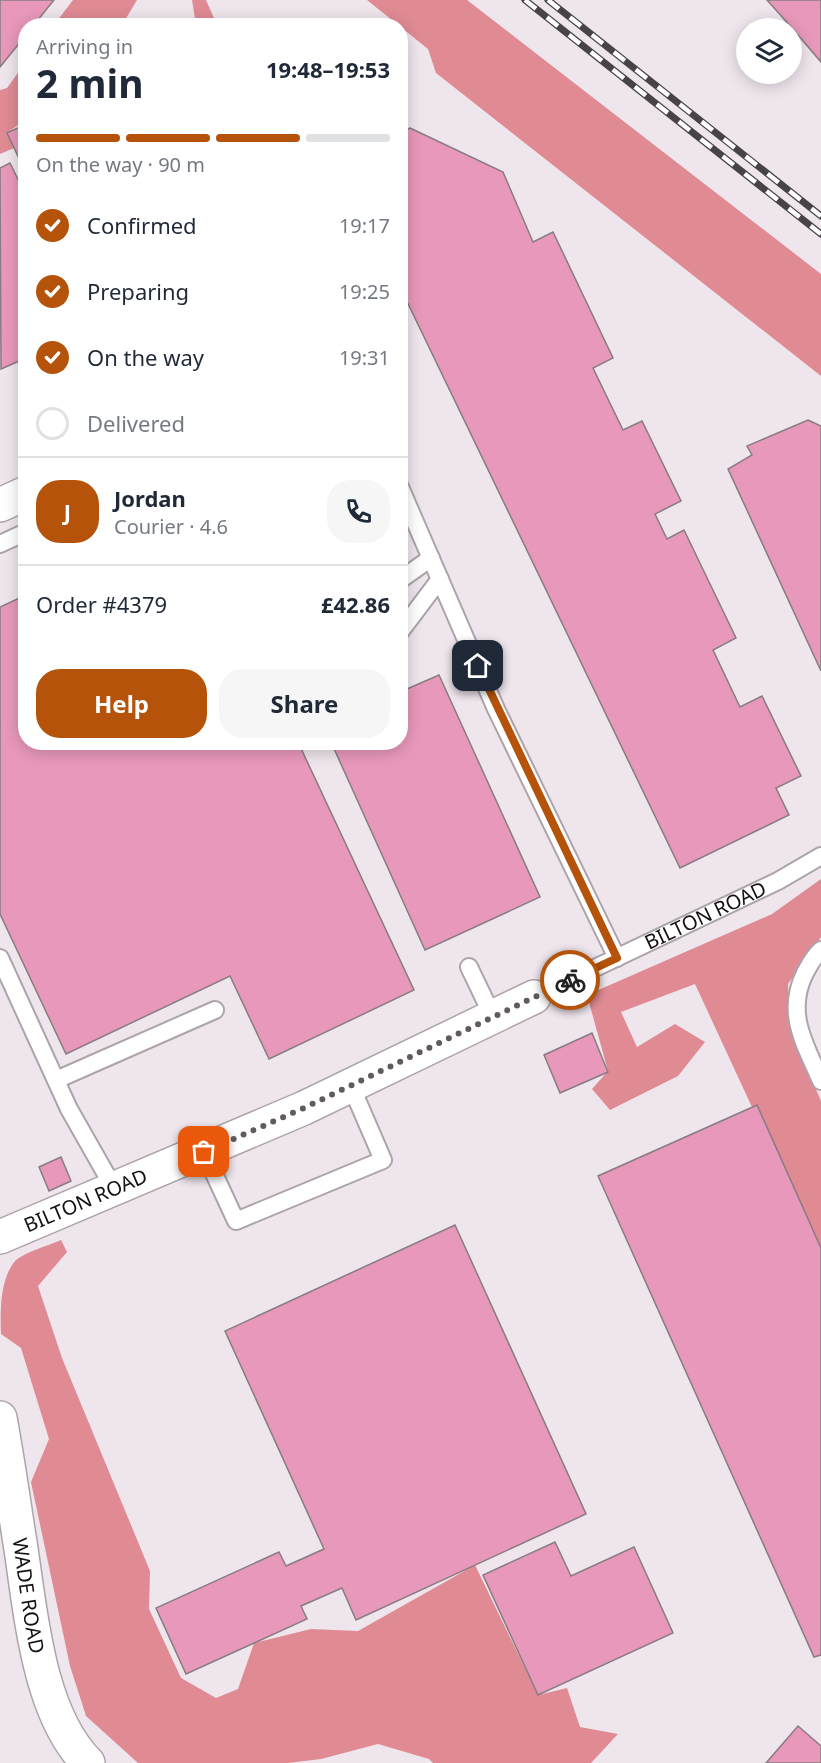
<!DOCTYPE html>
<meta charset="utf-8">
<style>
:root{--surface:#fff;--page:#f6f6f7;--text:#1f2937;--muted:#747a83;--line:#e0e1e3;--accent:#b45309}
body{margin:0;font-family:"Noto Sans",sans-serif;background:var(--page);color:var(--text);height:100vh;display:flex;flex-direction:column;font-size:22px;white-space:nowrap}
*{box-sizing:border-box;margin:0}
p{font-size:20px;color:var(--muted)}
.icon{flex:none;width:33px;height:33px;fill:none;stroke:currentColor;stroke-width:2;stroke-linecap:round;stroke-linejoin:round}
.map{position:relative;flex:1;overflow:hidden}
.details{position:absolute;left:18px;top:18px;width:390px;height:732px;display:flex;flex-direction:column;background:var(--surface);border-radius:24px;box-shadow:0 3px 15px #0003}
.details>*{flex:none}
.controls{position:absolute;left:736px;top:18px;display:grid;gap:12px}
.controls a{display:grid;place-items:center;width:66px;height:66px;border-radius:50%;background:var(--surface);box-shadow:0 3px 15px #0003;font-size:30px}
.pin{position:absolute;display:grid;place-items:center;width:51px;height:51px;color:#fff;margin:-26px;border-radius:12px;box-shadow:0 3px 9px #0006}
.courier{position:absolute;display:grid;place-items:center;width:60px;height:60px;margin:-30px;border:4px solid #b45309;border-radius:50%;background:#fff;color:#222;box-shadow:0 2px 8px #0007}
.head em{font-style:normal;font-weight:700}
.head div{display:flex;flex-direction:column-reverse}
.head{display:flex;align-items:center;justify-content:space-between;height:102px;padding:0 18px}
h1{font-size:39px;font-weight:700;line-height:45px}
.bar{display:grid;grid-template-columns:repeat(4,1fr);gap:9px 6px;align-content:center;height:72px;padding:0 18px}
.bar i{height:8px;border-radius:4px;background:var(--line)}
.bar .active{background:var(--accent)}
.bar p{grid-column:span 4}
.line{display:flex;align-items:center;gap:15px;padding:0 18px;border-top:2px solid var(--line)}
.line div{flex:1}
.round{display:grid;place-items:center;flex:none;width:63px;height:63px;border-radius:24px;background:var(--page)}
ol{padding:0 18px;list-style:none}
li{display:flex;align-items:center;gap:18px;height:66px}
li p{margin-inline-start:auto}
li .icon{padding:6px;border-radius:50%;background:var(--accent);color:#fff;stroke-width:4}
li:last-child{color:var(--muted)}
li i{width:33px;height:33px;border:3px solid var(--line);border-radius:50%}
.primary-button{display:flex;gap:12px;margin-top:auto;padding:12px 18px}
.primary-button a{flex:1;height:69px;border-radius:24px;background:var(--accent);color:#fff;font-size:24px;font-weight:700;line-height:69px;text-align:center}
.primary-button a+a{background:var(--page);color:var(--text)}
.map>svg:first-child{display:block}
.forest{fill:#e08a94}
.building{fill:#e898bb;stroke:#877c80;stroke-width:1.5}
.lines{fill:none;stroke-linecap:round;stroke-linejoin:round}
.service-casing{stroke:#ada4ab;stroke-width:20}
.minor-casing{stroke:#ada4ab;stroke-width:36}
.tertiary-casing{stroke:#ada4ab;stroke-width:36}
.service{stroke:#fff;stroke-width:16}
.minor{stroke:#fff;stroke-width:33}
.tertiary{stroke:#fff;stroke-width:33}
.rail-casing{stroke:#484347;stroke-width:7}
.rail{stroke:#fff;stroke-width:4.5;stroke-dasharray:14;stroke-linecap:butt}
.done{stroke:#615b5f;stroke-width:6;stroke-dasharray:0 10.8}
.route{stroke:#b45309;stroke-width:8}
.labels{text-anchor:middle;stroke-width:4.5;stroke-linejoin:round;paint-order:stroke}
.street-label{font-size:20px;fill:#141013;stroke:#fff}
</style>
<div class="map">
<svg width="821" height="1763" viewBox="0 0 821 1763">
<rect width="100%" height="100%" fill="#efe6ed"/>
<g class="forest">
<polygon points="73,0 137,0 122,25 54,25"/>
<polygon points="192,0 206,0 217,25 196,25"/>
<polygon points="367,0 467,0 821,274 821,376 436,73 428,49"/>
<polygon points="25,63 25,120 7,133 14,148 0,154 0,90 7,88"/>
<polygon points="821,879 821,937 788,984 789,1026 821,1101 821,1256 695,984 621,1012 637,1047 675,1024 705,1042 678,1076 610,1110 592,1089 608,1071 587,995 772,914"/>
<path d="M61,1240l6,12 -29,34 24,72 88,213 -1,38 32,69 35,20 22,-9 16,-46 57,-14 47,2 117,-66 63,130 29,-7 13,39 38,7 -27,29h-158l-4,-4 -51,-15 -57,15 -33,4h-150l-52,-47 -16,-50 -39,-184 18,-43 -28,-91 -20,-14c-1,-24 -1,-58 16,-75 12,-8 30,-13 44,-19z"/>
</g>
<g class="building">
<polygon points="0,0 54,0 33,26 26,26 26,35 0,67"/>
<polygon points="767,0 821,0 821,62 792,28"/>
<polygon points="26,124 26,173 7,133"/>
<polygon points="410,128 503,172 533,242 553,232 613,358 593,368 623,430 642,421 681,501 655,514 667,539 684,530 736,638 713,650 740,707 762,696 801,776 776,788 789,815 680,868 400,287 400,133"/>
<polygon points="10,163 26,196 26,358 1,369 0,168"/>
<polygon points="808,420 821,426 821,671 728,469 752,455 747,446"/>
<polygon points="26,595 26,742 298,742 414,990 269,1059 230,976 66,1054 0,914 0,607"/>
<polygon points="439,675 540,897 425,950 331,742 400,742 400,692"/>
<polygon points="592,1033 608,1072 560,1093 544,1055"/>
<polygon points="757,1105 821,1248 821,1655 814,1657 598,1176"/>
<polygon points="61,1157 71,1181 49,1191 39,1167"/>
<polygon points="455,1225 586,1514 356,1620 342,1588 301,1606 307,1619 186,1674 156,1608 279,1552 286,1566 324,1549 225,1331"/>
<polygon points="555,1542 571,1576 634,1547 673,1633 538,1695 483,1575"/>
<polygon points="798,1726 821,1746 821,1763 766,1763"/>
</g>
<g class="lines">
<g class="service-casing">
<g id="service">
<polyline points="400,487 496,709 617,958"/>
<polyline points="0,544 26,532"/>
<polyline points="400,580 431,558"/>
<polyline points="400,632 440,579"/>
<path d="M821,950c-8,7 -11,14 -16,23 -20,40 0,71 16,108"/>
<polyline points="0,958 69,1109 115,1190"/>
<polyline points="469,967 493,1017"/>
<path id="s1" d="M534,997l244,-116 43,-25"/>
<polyline points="56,1080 215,1010"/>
<polyline points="204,1152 236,1221 383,1160 351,1086"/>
</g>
</g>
<g class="minor-casing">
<g id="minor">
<polyline points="0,505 26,493"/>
<path id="s2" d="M0,1237l304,-129 230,-111"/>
</g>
</g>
<g class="tertiary-casing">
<g id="tertiary">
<path id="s3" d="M0,1418c8,43 14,87 21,131 10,67 18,165 67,214"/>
</g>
</g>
<use href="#service" class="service"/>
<use href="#minor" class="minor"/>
<use href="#tertiary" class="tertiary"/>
<g class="rail-casing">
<g id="rail">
<polyline points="525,0 821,234"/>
<polyline points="548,0 821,216"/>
</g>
</g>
<use href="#rail" class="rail"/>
</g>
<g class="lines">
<polyline class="done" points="204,1152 304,1108 570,980"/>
<polyline class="route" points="478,666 617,958 570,980"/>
</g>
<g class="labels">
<g class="street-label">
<text dy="7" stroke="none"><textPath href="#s1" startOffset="190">BILTON ROAD</textPath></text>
<text dy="7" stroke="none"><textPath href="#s2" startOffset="93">BILTON ROAD</textPath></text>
<text dy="7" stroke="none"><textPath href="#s3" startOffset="180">WADE ROAD</textPath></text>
</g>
</g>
</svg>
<div class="controls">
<a><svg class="icon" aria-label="layers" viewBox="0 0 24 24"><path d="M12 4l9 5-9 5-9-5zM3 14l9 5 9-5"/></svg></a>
</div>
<div class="pin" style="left:204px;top:1152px;background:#ea580c"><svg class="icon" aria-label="bag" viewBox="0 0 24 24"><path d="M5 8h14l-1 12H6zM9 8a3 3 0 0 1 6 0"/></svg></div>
<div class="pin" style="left:478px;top:666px;background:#1f2937"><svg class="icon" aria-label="home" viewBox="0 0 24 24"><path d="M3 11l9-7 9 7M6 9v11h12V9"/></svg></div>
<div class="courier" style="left:570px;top:980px"><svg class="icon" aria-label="bike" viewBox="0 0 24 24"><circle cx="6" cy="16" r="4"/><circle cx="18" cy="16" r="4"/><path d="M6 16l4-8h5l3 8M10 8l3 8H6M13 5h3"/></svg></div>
<section class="details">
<div class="head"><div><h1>2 min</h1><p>Arriving in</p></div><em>19:48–19:53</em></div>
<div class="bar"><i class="active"></i><i class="active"></i><i class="active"></i><i></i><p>On the way · 90 m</p></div>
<ol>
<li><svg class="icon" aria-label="check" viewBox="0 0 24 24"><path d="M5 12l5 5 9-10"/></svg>Confirmed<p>19:17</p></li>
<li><svg class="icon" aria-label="check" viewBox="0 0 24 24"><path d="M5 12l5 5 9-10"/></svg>Preparing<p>19:25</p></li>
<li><svg class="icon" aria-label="check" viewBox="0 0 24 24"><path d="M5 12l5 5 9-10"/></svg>On the way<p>19:31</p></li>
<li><i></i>Delivered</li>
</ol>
<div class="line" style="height:108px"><b class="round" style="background:var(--accent);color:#fff">J</b><div><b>Jordan</b><p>Courier · 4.6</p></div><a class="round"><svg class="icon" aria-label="phone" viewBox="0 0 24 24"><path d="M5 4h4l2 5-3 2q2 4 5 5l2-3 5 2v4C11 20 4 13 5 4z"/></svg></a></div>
<div class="line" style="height:78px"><div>Order #4379</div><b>£42.86</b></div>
<div class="primary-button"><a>Help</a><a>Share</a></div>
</section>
</div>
